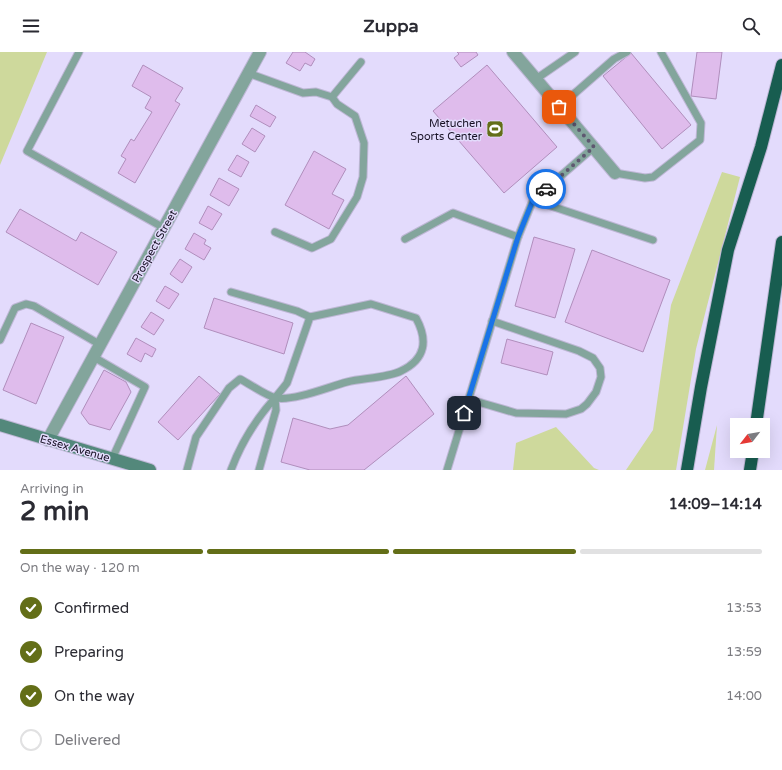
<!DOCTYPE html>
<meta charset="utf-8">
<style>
:root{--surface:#fff;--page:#f2f2f3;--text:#2b2b33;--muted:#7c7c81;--line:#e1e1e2;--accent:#636e17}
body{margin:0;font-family:"Varela Round",sans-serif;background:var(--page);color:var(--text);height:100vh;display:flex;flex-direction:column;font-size:15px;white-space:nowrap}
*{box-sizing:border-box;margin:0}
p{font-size:13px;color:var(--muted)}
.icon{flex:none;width:22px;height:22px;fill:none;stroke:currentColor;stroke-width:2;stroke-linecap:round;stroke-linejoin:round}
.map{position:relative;height:418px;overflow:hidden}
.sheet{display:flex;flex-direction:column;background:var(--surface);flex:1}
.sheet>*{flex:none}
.needle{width:26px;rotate:239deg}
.tools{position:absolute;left:730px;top:366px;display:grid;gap:8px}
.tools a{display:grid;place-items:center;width:40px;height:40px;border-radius:0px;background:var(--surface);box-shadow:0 4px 16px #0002;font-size:20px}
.pin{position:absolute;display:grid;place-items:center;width:34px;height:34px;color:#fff;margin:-17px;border-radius:8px;box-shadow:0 2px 6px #0006}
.courier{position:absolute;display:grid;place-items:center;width:40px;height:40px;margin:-20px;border:3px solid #1a73e8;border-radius:50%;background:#fff;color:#222;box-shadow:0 1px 5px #0007}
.overview em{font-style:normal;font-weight:800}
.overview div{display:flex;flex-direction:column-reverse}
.overview{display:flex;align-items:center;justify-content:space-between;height:68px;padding:0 20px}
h1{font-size:26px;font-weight:800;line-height:30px}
.bar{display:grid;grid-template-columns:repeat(4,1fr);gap:6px 4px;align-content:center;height:48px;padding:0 20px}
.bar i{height:5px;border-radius:3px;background:var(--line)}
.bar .current{background:var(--accent)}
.bar p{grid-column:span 4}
ol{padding:0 20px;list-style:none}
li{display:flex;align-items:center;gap:12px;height:44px}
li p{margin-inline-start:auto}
li .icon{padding:4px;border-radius:50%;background:var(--accent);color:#fff;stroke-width:4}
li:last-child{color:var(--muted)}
li i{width:22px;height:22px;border:2px solid var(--line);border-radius:50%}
header{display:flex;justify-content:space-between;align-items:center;height:52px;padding:0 20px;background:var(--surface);font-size:18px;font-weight:800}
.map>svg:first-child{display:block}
.green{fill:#ced99c}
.building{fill:#dfbcec;stroke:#b08ebc}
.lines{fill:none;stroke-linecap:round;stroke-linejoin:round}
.lane-casing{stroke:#beb7d5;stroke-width:9}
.street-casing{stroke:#beb7d5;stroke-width:14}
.secondary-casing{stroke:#beb7d5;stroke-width:14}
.highway-casing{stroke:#beb7d5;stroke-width:14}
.lane{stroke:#83a59c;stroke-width:7}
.street{stroke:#83a59c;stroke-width:12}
.secondary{stroke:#53887b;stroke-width:12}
.highway{stroke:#185d50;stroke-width:12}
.done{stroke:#5e5870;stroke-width:4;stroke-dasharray:0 7.2}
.route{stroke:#1a73e8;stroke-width:5}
.labels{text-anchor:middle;stroke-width:3;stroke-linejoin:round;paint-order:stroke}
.poi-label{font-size:11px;fill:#171124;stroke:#e3dbfc;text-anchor:end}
.street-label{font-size:11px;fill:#171124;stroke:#e3dbfc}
</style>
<header><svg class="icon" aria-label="menu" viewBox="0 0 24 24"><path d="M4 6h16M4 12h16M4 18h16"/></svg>Zuppa<svg class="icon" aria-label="search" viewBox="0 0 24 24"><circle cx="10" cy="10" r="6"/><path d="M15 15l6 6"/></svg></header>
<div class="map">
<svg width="782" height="418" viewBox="0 0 782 418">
<rect width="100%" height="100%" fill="#e3dbfc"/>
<g class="green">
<polygon points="0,0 47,0 0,113"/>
<polygon points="722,120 740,125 696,297 676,418 626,418 653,378 671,253"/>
<polygon points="717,373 714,418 705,418"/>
<polygon points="556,375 594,416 599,418 513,418 516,391"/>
</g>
<g class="building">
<polygon points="293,0 305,0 315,7 311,14 305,11 300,19 286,11"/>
<polygon points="457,0 476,0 478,3 461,15 454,6 459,2"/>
<polygon points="697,0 722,0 716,47 691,44"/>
<polygon points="631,1 691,73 662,97 603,24"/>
<polygon points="143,13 183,36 175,49 180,52 135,131 118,121 126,107 121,104 131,87 134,89 152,60 145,56 151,45 132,34"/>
<polygon points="487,13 557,95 504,141 433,59"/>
<polygon points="256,53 276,65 270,75 250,64"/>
<polygon points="252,76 265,84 255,100 242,92"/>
<polygon points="314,99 346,117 332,142 344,148 329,177 285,153"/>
<polygon points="237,103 249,110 241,125 228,118"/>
<polygon points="219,126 239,137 229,154 210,143"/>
<polygon points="208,154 222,162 212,178 199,171"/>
<polygon points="20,157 76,189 81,180 117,200 98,233 6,180"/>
<polygon points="194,181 206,188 204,192 211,196 204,208 185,197"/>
<polygon points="534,185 575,197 555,266 515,254"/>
<polygon points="592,198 670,228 643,300 565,270"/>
<polygon points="180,207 192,215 182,231 170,222"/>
<polygon points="165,234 179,242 169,257 156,249"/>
<polygon points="214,246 293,271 284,302 204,276"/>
<polygon points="151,260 164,268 154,283 141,275"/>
<polygon points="31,271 64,285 36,352 3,338"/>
<polygon points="136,286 156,297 152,305 145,301 141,310 127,302"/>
<polygon points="507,287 553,300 547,323 501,311"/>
<polygon points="104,318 126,330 131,340 110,378 89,372 81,361"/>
<polygon points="199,324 220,342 178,388 158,370"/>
<polygon points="406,324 434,362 364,418 310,418 281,410 293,366 330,377 348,373"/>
</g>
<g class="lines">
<g class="lane-casing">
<g id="lane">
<polyline points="79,0 27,99 164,176"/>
<polyline points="248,21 303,41 316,40 332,45 337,52 355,64 364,91 363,125 357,145 331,187 312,196 275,180"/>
<polyline points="536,27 575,0"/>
<polyline points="332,45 361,10"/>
<polyline points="559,55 614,7 627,0"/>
<polyline points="615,121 645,126 653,125 700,88 701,71 661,0"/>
<polyline points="533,148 653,188"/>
<polyline points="405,187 453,161 518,185"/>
<polyline points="231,240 297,259 310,265"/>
<polyline points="0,288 15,256 26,252 34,254 99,292"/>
<polyline points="92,304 145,335 112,407"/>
<polyline points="468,347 516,361 566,362 581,357 587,352 596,340 601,325 600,316 593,306 579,299 492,269"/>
<path d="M187,418l9,-33 33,-49 11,-9c10,5 26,17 36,19 19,3 52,-11 71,-16 16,-4 40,-4 54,-11 25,-12 27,-31 15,-53l-45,-14 -61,13 -23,66 -12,15"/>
<path d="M231,418c10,-27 25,-51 44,-72l1,12 -17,60"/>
<polyline points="447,418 518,185 533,148 594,95"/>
</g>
</g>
<g class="street-casing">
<g id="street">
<polyline points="513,0 615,121"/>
<polyline points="48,388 260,0"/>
</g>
</g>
<g class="secondary-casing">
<polyline id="secondary" points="0,373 150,418"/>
</g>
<g class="highway-casing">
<g id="highway">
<polyline points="756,373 782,190"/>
<polyline points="687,418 701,335 728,198 761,95 782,13"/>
<polyline points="750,418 753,399"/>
</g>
</g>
<use href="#lane" class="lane"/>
<use href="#street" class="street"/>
<use href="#secondary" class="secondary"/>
<use href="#highway" class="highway"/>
</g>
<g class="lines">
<polyline class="done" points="546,137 594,95 559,55"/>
<polyline class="route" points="464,361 518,185 533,148 546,137"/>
</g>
<defs>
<g id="stadium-square" transform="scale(0.9)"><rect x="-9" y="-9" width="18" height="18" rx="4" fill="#636e17" stroke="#e3dbfc"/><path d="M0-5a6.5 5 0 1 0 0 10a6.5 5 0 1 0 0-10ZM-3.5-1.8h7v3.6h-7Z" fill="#fff"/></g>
</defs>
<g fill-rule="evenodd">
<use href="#stadium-square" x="495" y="77"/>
</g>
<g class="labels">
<g class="poi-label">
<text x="482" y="75">Metuchen<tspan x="482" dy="13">Sports Center</tspan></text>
</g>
<g class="street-label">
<text transform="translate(154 194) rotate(-61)" y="4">Prospect Street</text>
<text transform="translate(75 396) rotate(16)" y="4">Essex Avenue</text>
</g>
</g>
</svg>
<div class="tools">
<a><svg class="needle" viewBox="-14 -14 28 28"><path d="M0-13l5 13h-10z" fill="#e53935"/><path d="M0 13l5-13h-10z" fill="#7c7c81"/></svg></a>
</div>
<div class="pin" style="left:559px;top:55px;background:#ea580c"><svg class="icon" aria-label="bag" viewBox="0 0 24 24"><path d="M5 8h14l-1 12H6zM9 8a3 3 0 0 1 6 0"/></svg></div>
<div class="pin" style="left:464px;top:361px;background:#1f2937"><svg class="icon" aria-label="home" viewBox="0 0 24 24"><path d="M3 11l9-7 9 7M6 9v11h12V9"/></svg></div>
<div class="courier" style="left:546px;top:137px"><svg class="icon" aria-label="car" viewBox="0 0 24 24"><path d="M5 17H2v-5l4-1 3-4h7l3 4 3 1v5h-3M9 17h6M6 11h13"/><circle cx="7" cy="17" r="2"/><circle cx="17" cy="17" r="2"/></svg></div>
</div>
<section class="sheet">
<div class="overview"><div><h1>2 min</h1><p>Arriving in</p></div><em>14:09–14:14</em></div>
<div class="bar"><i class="current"></i><i class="current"></i><i class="current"></i><i></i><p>On the way · 120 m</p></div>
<ol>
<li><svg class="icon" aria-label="check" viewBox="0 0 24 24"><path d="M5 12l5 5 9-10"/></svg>Confirmed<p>13:53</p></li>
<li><svg class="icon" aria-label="check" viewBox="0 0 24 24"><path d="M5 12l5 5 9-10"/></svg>Preparing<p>13:59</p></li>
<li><svg class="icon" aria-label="check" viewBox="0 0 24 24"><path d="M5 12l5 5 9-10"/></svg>On the way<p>14:00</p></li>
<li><i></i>Delivered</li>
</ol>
</section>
